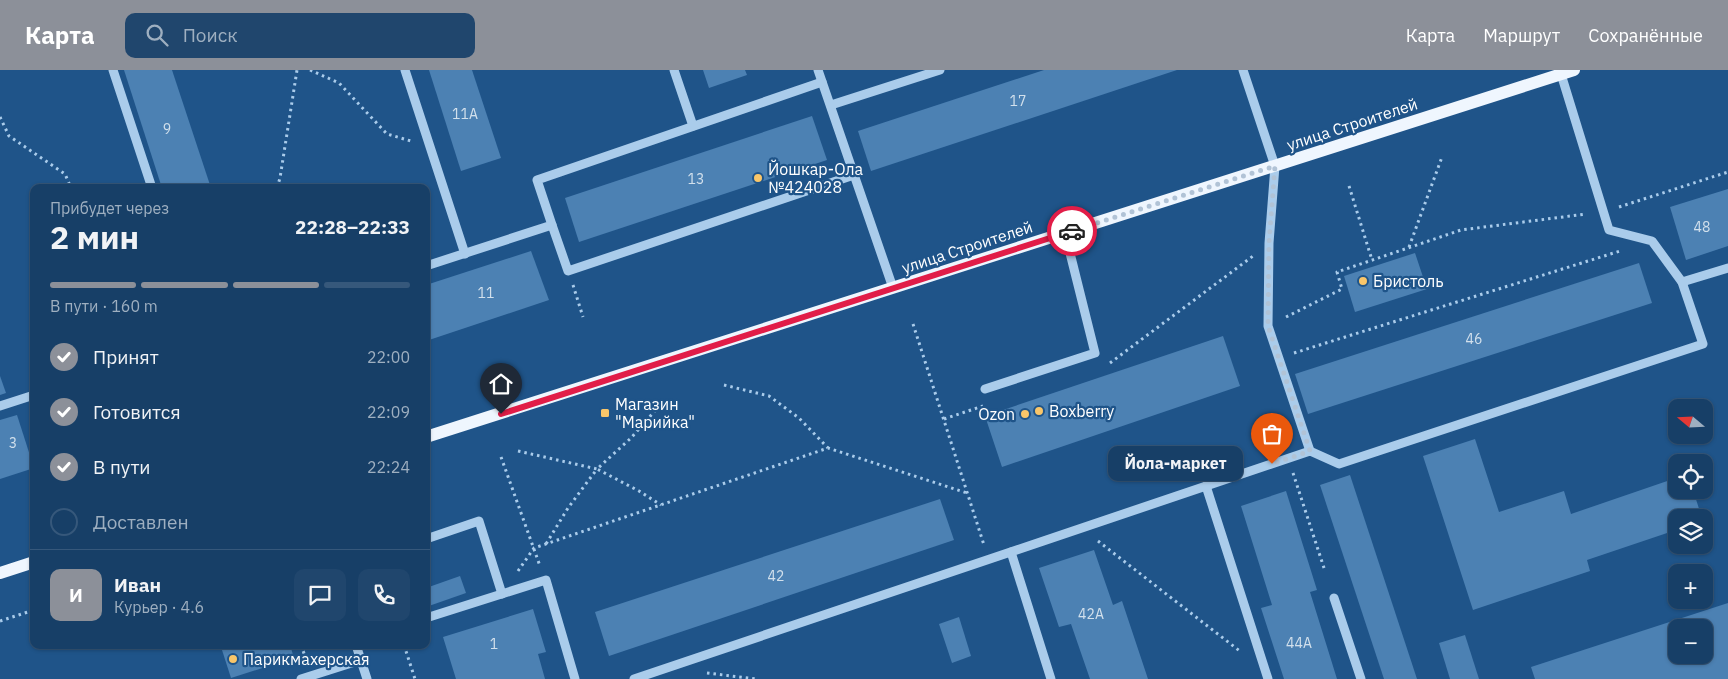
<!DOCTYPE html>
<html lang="ru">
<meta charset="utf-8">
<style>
:root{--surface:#173f67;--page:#20466d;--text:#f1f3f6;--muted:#9eafc0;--line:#36587b;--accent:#8c9099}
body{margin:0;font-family:"IBM Plex Sans",sans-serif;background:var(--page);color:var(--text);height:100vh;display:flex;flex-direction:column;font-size:19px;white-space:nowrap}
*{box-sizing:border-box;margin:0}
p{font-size:16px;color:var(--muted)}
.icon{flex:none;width:28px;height:28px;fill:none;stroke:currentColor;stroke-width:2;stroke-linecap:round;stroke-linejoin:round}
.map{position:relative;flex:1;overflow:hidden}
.panel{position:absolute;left:30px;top:114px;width:400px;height:465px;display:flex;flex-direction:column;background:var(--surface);border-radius:10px;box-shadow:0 1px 4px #0004,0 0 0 1px var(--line)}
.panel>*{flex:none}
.needle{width:32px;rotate:289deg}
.fabs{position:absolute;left:1668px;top:329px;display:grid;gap:10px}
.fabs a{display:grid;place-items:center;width:45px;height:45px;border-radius:10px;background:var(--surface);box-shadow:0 1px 4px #0004,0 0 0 1px var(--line);font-size:25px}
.pin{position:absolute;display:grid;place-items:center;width:42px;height:42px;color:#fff;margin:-51px -21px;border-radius:50% 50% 50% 0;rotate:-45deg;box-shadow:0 0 5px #0007}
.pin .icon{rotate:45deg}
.courier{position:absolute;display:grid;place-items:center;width:50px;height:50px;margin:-25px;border:4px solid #e11d48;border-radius:50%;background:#fff;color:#222;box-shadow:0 1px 6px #0007}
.bubble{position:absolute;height:35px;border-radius:10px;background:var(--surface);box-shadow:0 1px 4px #0004,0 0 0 1px var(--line);font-size:16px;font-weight:700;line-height:35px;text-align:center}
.overview em{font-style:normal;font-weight:700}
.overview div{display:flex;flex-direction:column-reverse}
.overview{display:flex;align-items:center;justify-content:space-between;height:85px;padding:0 20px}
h1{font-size:32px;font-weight:700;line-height:38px}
.bar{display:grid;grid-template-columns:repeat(4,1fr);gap:8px 5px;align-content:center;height:60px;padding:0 20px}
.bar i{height:6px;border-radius:4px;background:var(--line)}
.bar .on{background:var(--accent)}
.bar p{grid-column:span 4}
.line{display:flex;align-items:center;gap:12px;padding:0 20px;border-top:1px solid var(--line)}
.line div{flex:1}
.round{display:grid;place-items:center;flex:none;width:52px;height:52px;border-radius:10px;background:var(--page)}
ol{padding:0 20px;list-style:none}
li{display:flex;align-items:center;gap:15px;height:55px}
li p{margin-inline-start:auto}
li .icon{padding:5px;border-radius:50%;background:var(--accent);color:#fff;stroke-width:4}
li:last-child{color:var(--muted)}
li i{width:28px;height:28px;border:2px solid var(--line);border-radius:50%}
header{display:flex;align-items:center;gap:30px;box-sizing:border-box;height:70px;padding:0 25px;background:var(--accent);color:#fff}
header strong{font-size:24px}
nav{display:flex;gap:28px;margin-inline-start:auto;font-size:18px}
.search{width:350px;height:45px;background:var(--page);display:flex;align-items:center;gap:12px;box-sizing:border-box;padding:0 18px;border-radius:10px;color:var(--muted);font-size:19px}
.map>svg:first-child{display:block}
.building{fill:#4c81b3;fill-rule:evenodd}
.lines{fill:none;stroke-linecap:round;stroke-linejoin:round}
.path{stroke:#aacceb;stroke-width:3;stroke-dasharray:2.5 4;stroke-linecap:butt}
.minor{stroke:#aacceb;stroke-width:9}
.major{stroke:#eff6fe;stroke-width:12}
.done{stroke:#b1c3d6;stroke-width:5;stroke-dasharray:0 9}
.route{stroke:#e11d48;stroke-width:6}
.poi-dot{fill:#f9c66a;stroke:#1f5489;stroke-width:2}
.labels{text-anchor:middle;stroke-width:4.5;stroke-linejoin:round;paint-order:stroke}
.number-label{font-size:14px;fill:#d2e0ec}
.street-label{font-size:16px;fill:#fff;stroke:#1f5489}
.poi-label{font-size:16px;fill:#fff;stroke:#1f5489;text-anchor:start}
</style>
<header>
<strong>Карта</strong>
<div class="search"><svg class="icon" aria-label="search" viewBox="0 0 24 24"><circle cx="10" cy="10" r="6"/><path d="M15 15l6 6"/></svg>Поиск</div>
<nav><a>Карта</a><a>Маршрут</a><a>Сохранённые</a></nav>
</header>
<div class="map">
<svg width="1728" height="609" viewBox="0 0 1728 609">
<rect width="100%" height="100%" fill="#1f5489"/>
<g class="building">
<polygon points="124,0 172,0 211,118 162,118"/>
<polygon points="429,0 472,0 501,88 461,101"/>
<polygon points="703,0 745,0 747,5 709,18"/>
<polygon points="1044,0 1177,0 871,101 858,61"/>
<polygon points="812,46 827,90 579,172 565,128"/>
<polygon points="1728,119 1728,176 1686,190 1670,137"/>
<polygon points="531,181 549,230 426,271 426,215"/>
<polygon points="1415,183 1427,219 1355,242 1344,206"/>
<polygon points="1639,193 1652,233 1308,344 1295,304"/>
<polygon points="1223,266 1240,316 1002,397 985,346"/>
<polygon points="0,306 6,323 0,325"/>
<polygon points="17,345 34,398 0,409 0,350"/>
<polygon points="1475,369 1499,442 1564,421 1571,444 1676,408 1676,420 1693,420 1702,448 1676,448 1676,460 1587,490 1590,501 1473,540 1423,386"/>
<polygon points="1350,405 1417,609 1384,609 1320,415"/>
<polygon points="1286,421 1317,520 1310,522 1337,609 1284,609 1261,538 1272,535 1241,436"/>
<polygon points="940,429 954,470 609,586 595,542"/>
<polygon points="1094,480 1113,535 1122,531 1148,609 1090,609 1071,554 1059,557 1039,498"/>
<polygon points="460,506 466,523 426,537 426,518"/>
<path d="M1728,533v76h-193l-4,-12zM1676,558h28v27h-28z"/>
<polygon points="533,539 546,582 538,584 545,609 456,609 443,567"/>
<polygon points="959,547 971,586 952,593 939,554"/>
<polygon points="1465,565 1479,609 1450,609 1439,573"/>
<polygon points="237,575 290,575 294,588 231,608 222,580"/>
</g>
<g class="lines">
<g class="path">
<polyline points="310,0 339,13 387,64 411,71"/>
<polyline points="0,47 9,66 65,104 71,118"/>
<polyline points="1349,116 1372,190"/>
<polyline points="277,118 280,108 297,0"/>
<polyline points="1619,137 1728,102"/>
<polyline points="1409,177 1442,87"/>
<polyline points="573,215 583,247"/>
<polyline points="1286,247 1342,219 1337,202 1461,160 1586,144"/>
<polyline points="913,254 984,475"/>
<polyline points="1294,283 1620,181"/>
<polyline points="1110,293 1253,186"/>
<polyline points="724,315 769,326 799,348 828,378"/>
<polyline points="660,335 631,368 597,399 639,421 661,435"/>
<polyline points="944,349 983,336"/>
<polyline points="518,381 597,399 568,438 546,474"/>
<polyline points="501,387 540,496"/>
<polyline points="1293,403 1325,501"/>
<polyline points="1098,471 1241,582"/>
<polyline points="518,501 534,478 828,378 967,423"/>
<polyline points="0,551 34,540"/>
<polyline points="301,575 306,589"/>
<polyline points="404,575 415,609"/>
<polyline points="707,603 756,609"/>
</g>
<g class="minor">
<polyline points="113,0 152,118"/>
<polyline points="405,0 465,184"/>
<polyline points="674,0 693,56"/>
<polyline points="818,0 893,218"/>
<polyline points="1243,0 1275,96 1269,173 1268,256 1310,381"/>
<polyline points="831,35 940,0"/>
<polyline points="552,155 568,201 854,105"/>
<polyline points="426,196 552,155 537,110 822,12"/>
<polyline points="1682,212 1728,198"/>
<polyline points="985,319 1095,283 1065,163"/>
<polyline points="0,336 34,325"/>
<polyline points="1206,416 1268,609"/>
<polyline points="426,469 479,451 502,524"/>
<polyline points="1011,482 1051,609"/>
<polyline points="1334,528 1361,609"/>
<polyline points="426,548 546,510 575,609"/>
<polyline points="356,575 367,609"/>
<polyline points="301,609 361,590"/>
<polyline points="634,609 1310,381 1339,394 1703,274 1682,212 1652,171 1609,160 1561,4"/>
</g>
<g class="major">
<polyline points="426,367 1574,0"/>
<polyline points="0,503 34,492"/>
</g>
</g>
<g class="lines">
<polyline class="done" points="1072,161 1275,96 1269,173 1268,256 1310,381 1272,394"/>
<polyline class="route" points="501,344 1072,161"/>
</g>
<g class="poi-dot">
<circle cx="758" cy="108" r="5"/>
<circle cx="1363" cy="211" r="5"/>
<circle cx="1039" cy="341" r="5"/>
<rect x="600" y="338" width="10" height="10" rx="2.5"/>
<circle cx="1025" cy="344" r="5"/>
<circle cx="233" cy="589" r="5"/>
</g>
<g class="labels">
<g class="number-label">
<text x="1018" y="36">17</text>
<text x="465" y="49">11А</text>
<text x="167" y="64">9</text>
<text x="696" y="114">13</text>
<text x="1702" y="162">48</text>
<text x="486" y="228">11</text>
<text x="1474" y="274">46</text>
<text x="13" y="378">3</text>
<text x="776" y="511">42</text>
<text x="1091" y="549">42А</text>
<text x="1299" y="578">44А</text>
<text x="494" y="579">1</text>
</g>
<g class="street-label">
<text transform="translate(1352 54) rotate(-18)" y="6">улица Строителей</text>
<text transform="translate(967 177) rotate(-18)" y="6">улица Строителей</text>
</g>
<g class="poi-label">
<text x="768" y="105">Йошкар-Ола<tspan x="768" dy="18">№424028</tspan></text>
<text x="1373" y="217">Бристоль</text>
<text x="615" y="340">Магазин<tspan x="615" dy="18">"Марийка"</tspan></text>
<text x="1049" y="347">Boxberry</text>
<text x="1015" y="350" text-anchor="end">Ozon</text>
<text x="243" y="595">Парикмахерская</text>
</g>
</g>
</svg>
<div class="fabs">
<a><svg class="needle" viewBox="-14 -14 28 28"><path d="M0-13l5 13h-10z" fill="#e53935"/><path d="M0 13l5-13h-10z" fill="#9eafc0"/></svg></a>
<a><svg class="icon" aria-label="locate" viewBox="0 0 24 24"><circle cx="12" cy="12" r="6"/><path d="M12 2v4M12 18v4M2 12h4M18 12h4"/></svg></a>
<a><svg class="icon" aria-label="layers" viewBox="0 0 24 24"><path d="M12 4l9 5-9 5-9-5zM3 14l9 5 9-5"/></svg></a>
<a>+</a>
<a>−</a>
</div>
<div class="pin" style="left:1272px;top:394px;background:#ea580c"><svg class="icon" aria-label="bag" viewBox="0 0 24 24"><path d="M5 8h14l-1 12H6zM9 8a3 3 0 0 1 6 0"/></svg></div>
<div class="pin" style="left:501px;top:344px;background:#1f2937"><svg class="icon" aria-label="home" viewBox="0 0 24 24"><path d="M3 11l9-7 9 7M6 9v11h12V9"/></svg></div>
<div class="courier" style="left:1072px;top:161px"><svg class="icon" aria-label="car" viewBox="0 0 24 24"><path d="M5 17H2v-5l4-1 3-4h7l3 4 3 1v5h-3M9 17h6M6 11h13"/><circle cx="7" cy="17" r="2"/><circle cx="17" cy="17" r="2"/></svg></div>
<div class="bubble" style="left:1108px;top:376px;width:135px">Йола-маркет</div>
<section class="panel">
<div class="overview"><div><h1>2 мин</h1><p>Прибудет через</p></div><em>22:28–22:33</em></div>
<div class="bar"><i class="on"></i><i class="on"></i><i class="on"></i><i></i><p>В пути · 160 m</p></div>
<ol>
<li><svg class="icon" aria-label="check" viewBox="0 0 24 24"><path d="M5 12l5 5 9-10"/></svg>Принят<p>22:00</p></li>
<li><svg class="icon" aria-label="check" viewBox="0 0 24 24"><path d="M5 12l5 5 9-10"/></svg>Готовится<p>22:09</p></li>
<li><svg class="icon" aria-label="check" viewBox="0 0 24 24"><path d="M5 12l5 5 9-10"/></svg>В пути<p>22:24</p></li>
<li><i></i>Доставлен</li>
</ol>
<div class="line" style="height:90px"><b class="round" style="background:var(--accent);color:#fff">И</b><div><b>Иван</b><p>Курьер · 4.6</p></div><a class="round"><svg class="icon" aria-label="chat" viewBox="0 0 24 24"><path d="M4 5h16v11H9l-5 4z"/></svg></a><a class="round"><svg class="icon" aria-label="phone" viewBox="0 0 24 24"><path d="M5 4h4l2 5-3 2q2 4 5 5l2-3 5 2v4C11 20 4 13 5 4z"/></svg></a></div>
</section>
</div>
